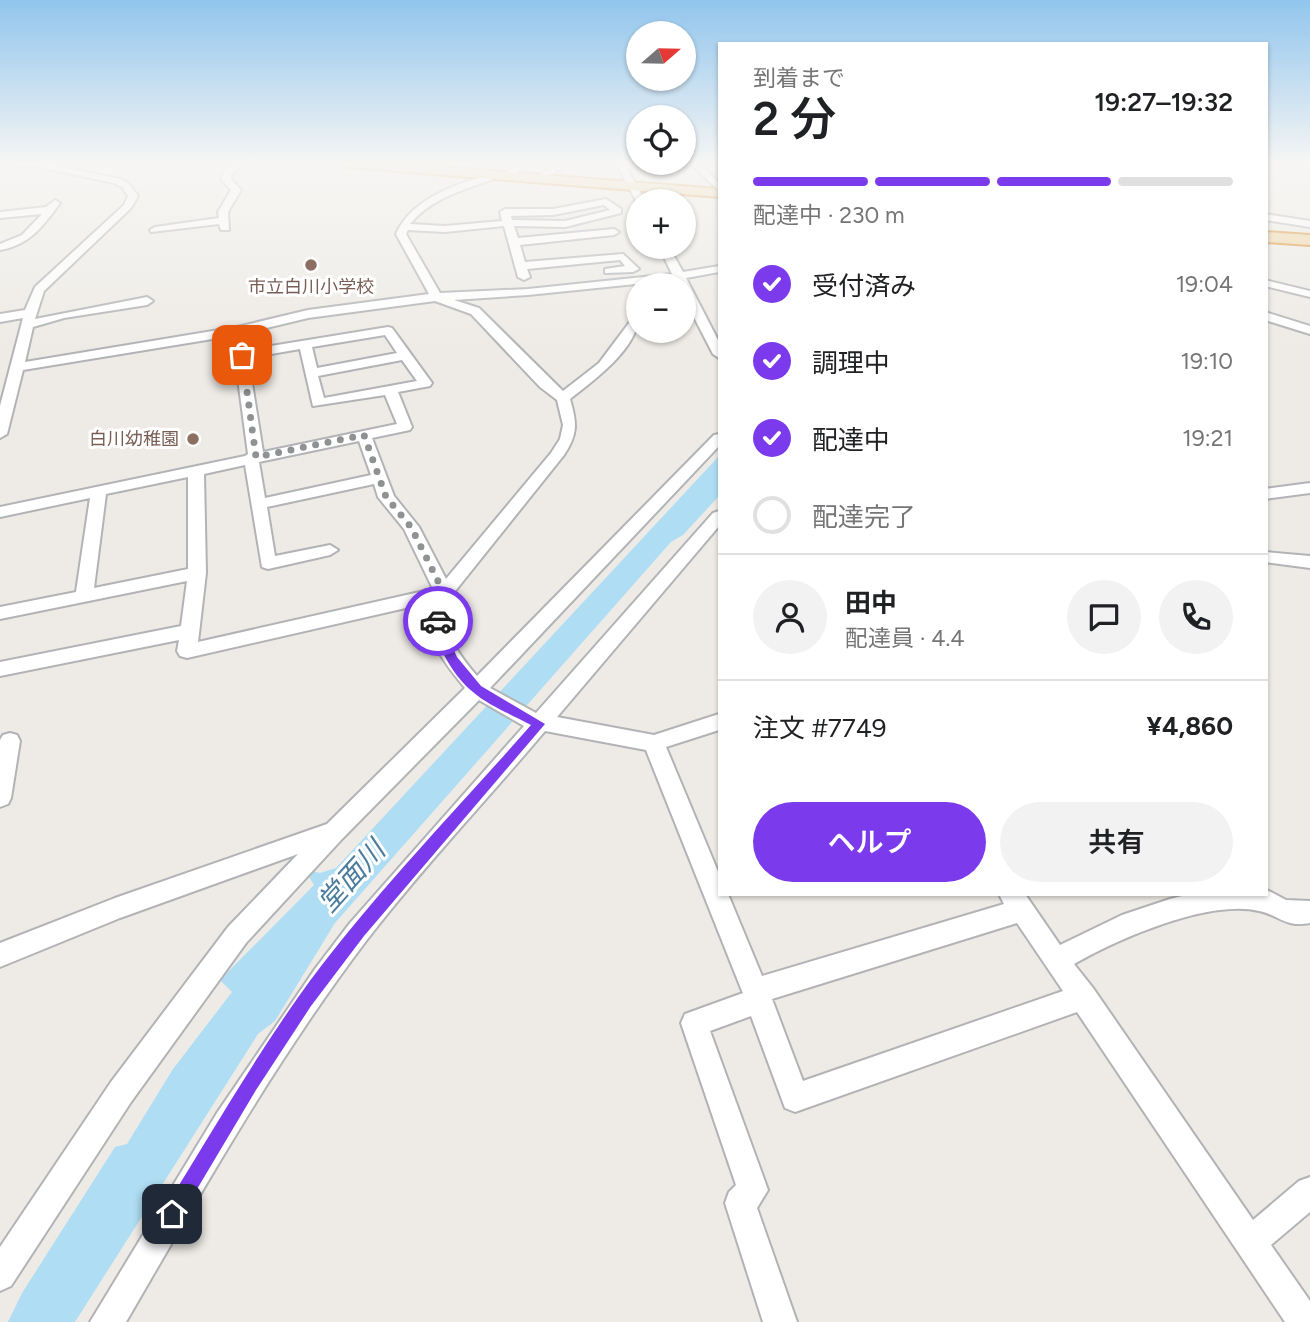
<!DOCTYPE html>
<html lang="ja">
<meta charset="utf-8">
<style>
:root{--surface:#fff;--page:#f2f2f2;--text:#202124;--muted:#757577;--line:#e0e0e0;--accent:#7c3aed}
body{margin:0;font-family:Figtree,"Noto Sans JP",sans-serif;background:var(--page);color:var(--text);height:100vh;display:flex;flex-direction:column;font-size:26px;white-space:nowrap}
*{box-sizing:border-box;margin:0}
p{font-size:23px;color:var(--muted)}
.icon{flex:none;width:38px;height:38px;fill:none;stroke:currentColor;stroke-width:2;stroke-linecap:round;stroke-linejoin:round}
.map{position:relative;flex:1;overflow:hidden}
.side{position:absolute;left:718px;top:42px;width:550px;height:854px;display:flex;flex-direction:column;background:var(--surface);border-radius:0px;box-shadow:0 2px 5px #0004}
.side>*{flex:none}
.needle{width:46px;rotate:70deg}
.buttons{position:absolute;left:626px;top:21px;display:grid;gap:14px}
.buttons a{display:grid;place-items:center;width:70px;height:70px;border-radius:50%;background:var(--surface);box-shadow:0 2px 5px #0004;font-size:35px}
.pin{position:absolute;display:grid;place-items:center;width:60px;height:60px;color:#fff;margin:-30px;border-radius:14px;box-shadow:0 4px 10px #0006}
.courier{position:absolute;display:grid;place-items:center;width:70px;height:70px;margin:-35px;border:5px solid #7c3aed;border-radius:50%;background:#fff;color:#222;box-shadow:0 2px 9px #0007}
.summary em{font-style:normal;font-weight:600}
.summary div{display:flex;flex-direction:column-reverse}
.summary{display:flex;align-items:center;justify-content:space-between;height:119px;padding:0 35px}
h1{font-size:46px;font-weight:600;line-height:52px}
.bar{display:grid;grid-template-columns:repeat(4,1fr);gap:10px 7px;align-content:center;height:84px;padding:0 35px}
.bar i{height:9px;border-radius:5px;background:var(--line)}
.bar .selected{background:var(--accent)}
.bar p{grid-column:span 4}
.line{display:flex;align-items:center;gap:18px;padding:0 35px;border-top:2px solid var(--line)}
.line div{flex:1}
.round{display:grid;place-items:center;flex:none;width:74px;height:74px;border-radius:37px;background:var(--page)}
ol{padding:0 35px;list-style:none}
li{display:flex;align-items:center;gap:21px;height:77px}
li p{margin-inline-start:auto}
li .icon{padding:7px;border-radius:50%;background:var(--accent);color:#fff;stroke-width:4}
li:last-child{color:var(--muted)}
li i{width:38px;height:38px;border:4px solid var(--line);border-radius:50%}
.action{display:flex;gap:14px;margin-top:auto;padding:14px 35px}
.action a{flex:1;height:80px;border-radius:42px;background:var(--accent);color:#fff;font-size:28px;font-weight:600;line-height:80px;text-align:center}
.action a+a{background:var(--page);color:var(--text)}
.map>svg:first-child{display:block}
.water{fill:#afdef4}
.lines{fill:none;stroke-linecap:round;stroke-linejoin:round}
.minor-casing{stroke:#b1b3b6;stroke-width:4}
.highway-casing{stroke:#d6871d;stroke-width:4}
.minor{fill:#fff;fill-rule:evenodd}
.highway{fill:#f0d09b;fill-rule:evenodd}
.route{fill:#7c3aed}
.done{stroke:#909192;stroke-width:7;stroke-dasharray:0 12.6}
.education-dot{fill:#8d6e63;stroke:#fff;stroke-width:2.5}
.labels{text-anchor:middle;stroke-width:6;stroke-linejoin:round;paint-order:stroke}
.far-education-label{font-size:18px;fill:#785e54;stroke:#fff}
.near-water-label{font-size:28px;font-style:italic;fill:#4b7c9c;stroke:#fff}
</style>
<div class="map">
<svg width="1310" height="1322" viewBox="0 0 1310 1322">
<rect width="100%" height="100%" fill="#eeebe6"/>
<polygon class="water" points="719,456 719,496 683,535 671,542 335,923 275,1021 258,1034 75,1322 8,1322 22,1293 115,1147 127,1144 173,1069 232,992 220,980 314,885 308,875 312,871 320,873 336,868"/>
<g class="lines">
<g class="minor-casing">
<g id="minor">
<path d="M9,163h34l77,16 8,4 10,13 -7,12 -87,83 -9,28 112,-22 6,4 -6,4 -83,13 -31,9 -8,35 212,-35 71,-17 121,-16 -33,-60c16,-37 64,-51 101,-62l5,3 -2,2c-31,11 -68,20 -90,47l35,2 57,-5 -2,-9 5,-3h48l53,-10 15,10v4l-56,14 -51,-1 4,12 96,-9 5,3 -5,3 -94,10 5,17 98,-8 16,15 -6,3 -28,1v-4l20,-3 -5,-6 -93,9 3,8 -6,3 -6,-3 -14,-51 -59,6 -37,-2 -2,4 34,59 88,-4 144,-15 -13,-27h10l14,25 36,-6v6l-33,6 33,64v16l-6,-4 -29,-56v-13h-6l-3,-5 -147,15 -74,5 25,8 84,83 36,-28 36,-48 4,-1c0,34 -45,66 -69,85 7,24 8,35 -6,56l-112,140c-12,35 3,55 25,81l237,-241 5,-1v12l-229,242 46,25 177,-200 6,-2v15l-162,191 97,18 65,-21v16l-53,17 53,127v20h9l34,82 242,-72 -5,-10h26l35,51 62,-30 48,-16 20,-5h75v-5l21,11 24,1v22c-24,5 -31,-8 -51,-12 -51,-12 -141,28 -185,53l19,24 160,232 46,-39 11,-4v35l-39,33 39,56v21h-25l-208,-310 -282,100 -10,-4 -34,-92 -41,15 58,159 -11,18 40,114h-34l-38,-119 4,-11 7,-7 -55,-162 4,-9 58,-21 -1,-2 -96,-241 -101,-19c-59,70 -123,137 -179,210 -91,120 -165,252 -240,381h-36l127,-209 98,-144 35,-46 174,-197 -45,-26 -137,139 -96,104 -115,159 -120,184 -11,5v-44l111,-165 117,-155 70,-73 -178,64 -120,49v-24l115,-45 212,-74 138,-136c-19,-23 -45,-54 -33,-86l-245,56 -7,-2 -3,-5 2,-11 -179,36v-14l181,-36 6,-45 -187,38v-12l76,-15 14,-94 -90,19v-10l245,-51 3,-2 -15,-112 2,-3h8l4,11 141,-23 4,1 40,55 -2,3 -32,6 14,35 -2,3 -38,8 22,58 25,31 27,52 105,-126 9,-14 3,-14 -6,-25 -17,-13 -69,-73 -36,-13 -127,17 -71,17 -214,35 -16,64 -7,4v-32l23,-88 -23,4v-8l25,-4 10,-23 89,-82 4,-9 -6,-9 -8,-4 -79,-17h-22zM604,205l6,5 -45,11 -53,-1 -1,-4 42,-1zM385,335l12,18 -80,15 -5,-21zM300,349l13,57 72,-11 12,29 -134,28 -15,-94zM402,360l15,21 -93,17 -6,-22zM359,441l12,34 -106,23 -6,-36zM245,465l17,102 6,2 62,-14 8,-5 -8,-5 -55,11 -8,-49 107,-23 4,13 26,32 29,60 -235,53 8,-69 -2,-99zM188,477v92l-94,19 12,-94zM1017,923l46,68 -260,90 -31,-82z"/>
<polygon points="235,163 244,163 232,173 231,179 241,190 228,212 229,230 221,230 219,224 151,232 150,230 155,227 219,218 218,212 231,190 221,179 225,170"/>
<polygon points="521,163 531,163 510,177 504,177 504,173"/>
<polygon points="559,163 568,163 544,180 538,180 538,176"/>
<polygon points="616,163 624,163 645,201 637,203"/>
<polygon points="690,163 699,163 719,183 719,191"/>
<path d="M55,200l5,3c-17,23 -30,42 -60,47v-6l22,-9 20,-21 -42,4v-6l46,-5z"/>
<polygon points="1265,214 1310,221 1310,227 1265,220"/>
<polygon points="1265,280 1310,291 1310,297 1265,286"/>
<polygon points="1265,312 1310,326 1310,334 1265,320"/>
<polygon points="1310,483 1310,493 1265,499 1265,489"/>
<polygon points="1265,552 1310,556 1310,568 1265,562"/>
<polygon points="10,733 17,735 20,741 11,798 8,804 0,807 0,740 3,735"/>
</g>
</g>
<g class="highway-casing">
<g id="highway">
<polygon points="341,163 390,163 719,189 719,197 347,167"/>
<polygon points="1265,232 1310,235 1310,245 1265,242"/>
</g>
</g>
<use href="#minor" class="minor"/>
<use href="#highway" class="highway"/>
</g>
<linearGradient id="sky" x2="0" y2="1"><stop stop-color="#91c5ed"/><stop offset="0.47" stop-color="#f7f6f4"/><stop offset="1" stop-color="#f7f6f4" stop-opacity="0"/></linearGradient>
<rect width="1310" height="348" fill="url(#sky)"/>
<path class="route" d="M438,618l6,3 1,10 12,26 24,29 64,38 -181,212 -53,70 -55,84 -78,131 -6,3 -7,-3 -2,-7 2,-6c44,-71 86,-144 134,-212 69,-96 154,-182 232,-271 -18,-10 -42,-19 -58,-33 -19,-15 -37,-46 -40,-71z"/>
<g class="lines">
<polyline class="done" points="242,355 256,457 364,435 386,497 411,527 444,593 437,612 438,621"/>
</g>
<g class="education-dot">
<circle cx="311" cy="265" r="7"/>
<circle cx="193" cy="439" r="7"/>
</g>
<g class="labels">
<g class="far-education-label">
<text x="311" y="293">市立白川小学校</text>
<text x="179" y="445" text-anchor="end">白川幼稚園</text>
</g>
<g class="near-water-label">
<text transform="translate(351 876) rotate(-48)" y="10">堂面川</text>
</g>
</g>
</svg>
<div class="buttons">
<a><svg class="needle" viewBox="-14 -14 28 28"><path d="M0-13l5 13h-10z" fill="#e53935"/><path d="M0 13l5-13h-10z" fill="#757577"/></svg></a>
<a><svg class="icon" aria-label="locate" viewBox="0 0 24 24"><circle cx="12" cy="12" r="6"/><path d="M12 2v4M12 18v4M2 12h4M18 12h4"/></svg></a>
<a>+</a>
<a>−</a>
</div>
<div class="pin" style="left:242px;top:355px;background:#ea580c"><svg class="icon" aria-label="bag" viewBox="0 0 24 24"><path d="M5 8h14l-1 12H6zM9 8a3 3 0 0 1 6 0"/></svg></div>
<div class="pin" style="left:172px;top:1214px;background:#1f2937"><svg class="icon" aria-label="home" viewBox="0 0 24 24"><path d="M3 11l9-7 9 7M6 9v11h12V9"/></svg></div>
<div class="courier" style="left:438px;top:621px"><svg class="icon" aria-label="car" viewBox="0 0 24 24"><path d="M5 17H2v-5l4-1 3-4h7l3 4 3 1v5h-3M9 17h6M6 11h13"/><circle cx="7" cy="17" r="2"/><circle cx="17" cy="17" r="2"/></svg></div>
<section class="side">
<div class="summary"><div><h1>2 分</h1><p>到着まで</p></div><em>19:27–19:32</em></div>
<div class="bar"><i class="selected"></i><i class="selected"></i><i class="selected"></i><i></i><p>配達中 · 230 m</p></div>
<ol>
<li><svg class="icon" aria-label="check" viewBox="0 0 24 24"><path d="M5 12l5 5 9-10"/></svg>受付済み<p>19:04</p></li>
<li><svg class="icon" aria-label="check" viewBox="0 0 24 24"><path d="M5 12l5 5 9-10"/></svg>調理中<p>19:10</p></li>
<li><svg class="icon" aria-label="check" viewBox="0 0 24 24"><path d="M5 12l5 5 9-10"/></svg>配達中<p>19:21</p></li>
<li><i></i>配達完了</li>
</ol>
<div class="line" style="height:126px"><a class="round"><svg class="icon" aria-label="person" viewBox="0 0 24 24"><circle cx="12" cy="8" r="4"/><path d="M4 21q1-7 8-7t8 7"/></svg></a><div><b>田中</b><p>配達員 · 4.4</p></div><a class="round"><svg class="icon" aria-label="chat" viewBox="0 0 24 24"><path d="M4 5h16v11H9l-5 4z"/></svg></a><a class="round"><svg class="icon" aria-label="phone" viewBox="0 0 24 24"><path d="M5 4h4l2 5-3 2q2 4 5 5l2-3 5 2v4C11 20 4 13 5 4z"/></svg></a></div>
<div class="line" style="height:91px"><div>注文 #7749</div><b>¥4,860</b></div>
<div class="action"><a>ヘルプ</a><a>共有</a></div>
</section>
</div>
